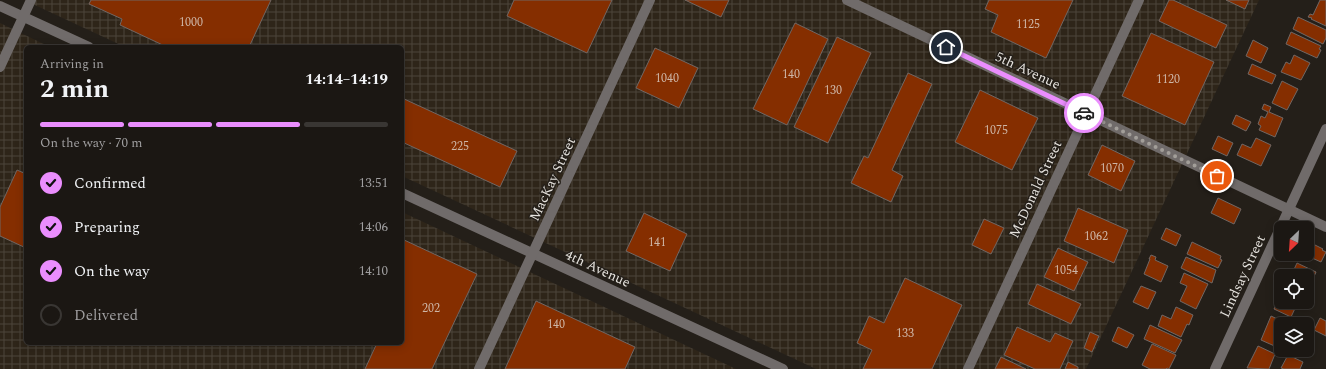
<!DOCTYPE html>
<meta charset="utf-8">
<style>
:root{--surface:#1b1713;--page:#282421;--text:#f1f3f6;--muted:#a09fa0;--line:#393633;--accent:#ea8dfd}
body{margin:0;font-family:Spectral,serif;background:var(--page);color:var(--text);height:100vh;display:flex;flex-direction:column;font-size:15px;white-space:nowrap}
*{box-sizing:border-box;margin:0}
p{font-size:13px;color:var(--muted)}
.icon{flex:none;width:22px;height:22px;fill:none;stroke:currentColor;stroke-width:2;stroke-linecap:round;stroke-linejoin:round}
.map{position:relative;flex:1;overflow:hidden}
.details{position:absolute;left:24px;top:45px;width:380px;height:300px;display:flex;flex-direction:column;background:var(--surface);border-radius:6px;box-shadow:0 2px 10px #0003,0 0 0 1px var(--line)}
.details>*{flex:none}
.needle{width:26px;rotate:205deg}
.buttons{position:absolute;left:1274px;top:221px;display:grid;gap:8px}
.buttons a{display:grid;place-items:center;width:40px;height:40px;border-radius:6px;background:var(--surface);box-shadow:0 2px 10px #0003,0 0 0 1px var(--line);font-size:20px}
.pin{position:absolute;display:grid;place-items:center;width:34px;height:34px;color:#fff;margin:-17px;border:2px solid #fff;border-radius:50%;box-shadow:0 1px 4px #0007}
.courier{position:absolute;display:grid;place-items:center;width:40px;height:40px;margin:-20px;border:3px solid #ea8dfd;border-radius:50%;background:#fff;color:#222;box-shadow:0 1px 5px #0007}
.head em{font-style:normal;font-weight:700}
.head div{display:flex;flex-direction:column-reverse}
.head{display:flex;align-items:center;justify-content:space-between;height:68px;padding:0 16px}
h1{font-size:26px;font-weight:700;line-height:30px}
.bar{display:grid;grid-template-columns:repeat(4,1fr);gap:6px 4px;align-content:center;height:48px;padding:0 16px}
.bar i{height:5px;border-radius:3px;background:var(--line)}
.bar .selected{background:var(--accent)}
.bar p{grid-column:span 4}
ol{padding:0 16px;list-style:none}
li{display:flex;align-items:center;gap:12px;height:44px}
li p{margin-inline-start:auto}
li .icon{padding:4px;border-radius:50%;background:var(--accent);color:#111;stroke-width:4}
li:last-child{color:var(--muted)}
li i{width:22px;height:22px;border:2px solid var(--line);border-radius:50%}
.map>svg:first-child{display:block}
.industrial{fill:url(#industrial-grid)}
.building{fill:#852e00;stroke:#716763}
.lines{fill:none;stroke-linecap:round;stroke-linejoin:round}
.minor{stroke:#706b6a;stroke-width:10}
.done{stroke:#a29e99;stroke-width:4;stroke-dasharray:0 7.2}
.route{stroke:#ea8dfd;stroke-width:5}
.labels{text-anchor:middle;stroke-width:3;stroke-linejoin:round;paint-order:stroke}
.number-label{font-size:12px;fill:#ceb6a6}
.street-label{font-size:14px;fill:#e6e3de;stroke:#241f19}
</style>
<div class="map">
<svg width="1326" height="369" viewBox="0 0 1326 369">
<defs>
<pattern id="industrial-grid" width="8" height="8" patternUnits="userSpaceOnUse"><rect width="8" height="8" fill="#2e2519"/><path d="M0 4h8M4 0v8" fill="none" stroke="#4c443a"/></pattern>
</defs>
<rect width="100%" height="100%" fill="#241f19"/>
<g class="industrial">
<polygon points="24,0 1259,0 1086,369 816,369 402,176 402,47 125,47"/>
<polygon points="0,23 50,47 26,47 26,343 402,343 402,212 736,369 0,369"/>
</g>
<g class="building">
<polygon points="91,0 271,0 249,47 167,47 120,25 122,19 89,4"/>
<polygon points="514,0 612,0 587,53 507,16"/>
<polygon points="685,0 729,0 721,17"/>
<polygon points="989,0 1073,0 1046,58 991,32 998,15 985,9"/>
<polygon points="1169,0 1173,0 1227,25 1216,48 1159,21"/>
<polygon points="1226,0 1249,0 1245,9"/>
<polygon points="1320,0 1326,0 1326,26 1311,19 1312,18 1308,17 1310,14 1313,15"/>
<polygon points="1298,17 1326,30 1326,38 1323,44 1293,29"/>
<polygon points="795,23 828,39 787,125 753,109"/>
<polygon points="1291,32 1321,46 1319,49 1321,50 1317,58 1286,44"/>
<polygon points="1151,33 1214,62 1185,125 1122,96"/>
<polygon points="837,37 871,53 828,143 794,127"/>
<polygon points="1253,40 1268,48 1261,63 1246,56"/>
<polygon points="655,48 698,68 679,108 636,88"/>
<polygon points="1294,55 1310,63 1301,80 1281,72 1286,62 1290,64"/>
<polygon points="1252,64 1276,75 1272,84 1248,74"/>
<polygon points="908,73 932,84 892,170 903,176 891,202 851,183 864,156 868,158"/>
<polygon points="1282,81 1298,89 1287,110 1272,103"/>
<polygon points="980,90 1038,118 1012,170 955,142"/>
<polygon points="402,98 517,151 500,187 402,142"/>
<polygon points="1264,104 1271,107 1269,112 1283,118 1275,137 1259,130 1261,126 1258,124 1261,116 1265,118 1268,112 1262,109"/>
<polygon points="1236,115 1251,122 1246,131 1232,124"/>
<polygon points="1218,136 1233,143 1227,156 1212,149"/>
<polygon points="1256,138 1271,145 1261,166 1237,155 1242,144 1251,148"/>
<polygon points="1102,145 1135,161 1121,191 1088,175"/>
<polygon points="17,170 26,174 26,248 0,236 0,207"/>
<polygon points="1218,198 1241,209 1234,224 1211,213"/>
<polygon points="1078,208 1128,230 1114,263 1064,241"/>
<polygon points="644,213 687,234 670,271 626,251"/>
<polygon points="984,219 1004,228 991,254 972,245"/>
<polygon points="1166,228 1181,235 1176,246 1161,239"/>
<polygon points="402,239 477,274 432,369 365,369 377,343 402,343"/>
<polygon points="1307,241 1323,249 1322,250 1326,252 1321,262 1303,254 1307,254"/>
<polygon points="1192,242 1221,256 1220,259 1222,260 1218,268 1187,254"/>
<polygon points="1058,248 1088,262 1074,291 1044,277"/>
<polygon points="1151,255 1156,257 1155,260 1168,266 1161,282 1144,274 1150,259 1149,259"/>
<polygon points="1186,257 1216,270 1212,283 1181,268"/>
<polygon points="1297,263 1316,272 1309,288 1307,287 1307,276 1291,276"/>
<polygon points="1184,273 1208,284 1196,309 1180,301 1187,286 1180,283"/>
<polygon points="905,278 962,305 932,369 863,369 872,350 857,343 869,316 884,323"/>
<polygon points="1037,284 1081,304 1071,324 1028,304"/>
<polygon points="1141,286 1156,292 1148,309 1133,302"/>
<polygon points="1281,295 1281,302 1298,302 1291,317 1274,309"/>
<polygon points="536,301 635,347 625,369 505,369"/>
<polygon points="1176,307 1193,315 1189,325 1187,324 1181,337 1158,326 1162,315 1171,319"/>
<polygon points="1271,316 1288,324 1281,324 1281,344 1279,348 1261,340"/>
<polygon points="1320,318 1326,321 1326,336 1314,330"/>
<polygon points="1150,325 1182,340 1175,353 1144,339"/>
<polygon points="1017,327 1050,342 1055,333 1073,341 1060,369 1035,369 1004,355"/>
<polygon points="1118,327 1134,335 1127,348 1112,341"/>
<polygon points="1307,328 1313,331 1309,340 1307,340"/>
<polygon points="1090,332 1099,336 1092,352 1084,348"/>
<polygon points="1152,344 1176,355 1169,369 1167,368 1166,369 1150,369 1142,365"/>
<polygon points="1258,346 1275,354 1269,369 1247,368"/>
<polygon points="1288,355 1303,362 1300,369 1284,369 1281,368"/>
<polygon points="1001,357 1026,369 995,369"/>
<polygon points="1068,362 1078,367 1078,369 1065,369"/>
</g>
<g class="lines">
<g class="minor">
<polyline points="847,0 1326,227"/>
<polyline points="0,6 89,47"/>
<polyline points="0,67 31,0"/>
<polyline points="402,193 783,369"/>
<polyline points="479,369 650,0"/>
<polyline points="968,369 1139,0"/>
<polyline points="1215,369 1326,129"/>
</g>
</g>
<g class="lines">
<polyline class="done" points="1084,113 1217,176"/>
<polyline class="route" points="946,47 1084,113"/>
</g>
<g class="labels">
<g class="number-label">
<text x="191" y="26">1000</text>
<text x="1028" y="28">1125</text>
<text x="791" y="78">140</text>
<text x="667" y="82">1040</text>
<text x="1168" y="83">1120</text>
<text x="833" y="94">130</text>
<text x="996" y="134">1075</text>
<text x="460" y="150">225</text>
<text x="1112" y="172">1070</text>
<text x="1096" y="240">1062</text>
<text x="657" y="246">141</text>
<text x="1066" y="274">1054</text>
<text x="431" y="312">202</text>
<text x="556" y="328">140</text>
<text x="905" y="337">133</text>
</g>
<g class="street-label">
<text transform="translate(1028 70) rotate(25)" y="5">5th Avenue</text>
<text transform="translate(552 179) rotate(-65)" y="5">MacKay Street</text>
<text transform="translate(1035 189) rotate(-65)" y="5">McDonald Street</text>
<text transform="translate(598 268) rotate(25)" y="5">4th Avenue</text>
<text transform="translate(1242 276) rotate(-65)" y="5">Lindsay Street</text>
</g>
</g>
</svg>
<div class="buttons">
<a><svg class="needle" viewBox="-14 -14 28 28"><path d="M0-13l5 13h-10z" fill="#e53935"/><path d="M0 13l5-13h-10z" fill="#a09fa0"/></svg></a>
<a><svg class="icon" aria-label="locate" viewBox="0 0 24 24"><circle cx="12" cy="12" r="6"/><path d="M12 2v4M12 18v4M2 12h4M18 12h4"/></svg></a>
<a><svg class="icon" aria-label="layers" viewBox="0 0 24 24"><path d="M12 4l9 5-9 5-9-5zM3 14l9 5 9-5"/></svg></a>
</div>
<div class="pin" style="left:1217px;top:176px;background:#ea580c"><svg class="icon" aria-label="bag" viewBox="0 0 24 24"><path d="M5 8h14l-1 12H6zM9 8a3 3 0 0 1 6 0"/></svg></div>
<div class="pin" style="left:946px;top:47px;background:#1f2937"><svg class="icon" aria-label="home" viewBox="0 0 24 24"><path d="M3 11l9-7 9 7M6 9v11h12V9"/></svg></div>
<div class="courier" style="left:1084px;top:113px"><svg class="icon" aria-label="car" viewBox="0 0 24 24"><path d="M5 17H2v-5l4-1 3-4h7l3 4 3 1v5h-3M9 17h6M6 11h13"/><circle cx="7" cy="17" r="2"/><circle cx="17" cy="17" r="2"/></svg></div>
<section class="details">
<div class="head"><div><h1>2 min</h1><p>Arriving in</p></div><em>14:14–14:19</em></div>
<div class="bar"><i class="selected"></i><i class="selected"></i><i class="selected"></i><i></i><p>On the way · 70 m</p></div>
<ol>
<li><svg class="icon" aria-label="check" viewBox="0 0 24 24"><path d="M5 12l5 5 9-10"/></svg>Confirmed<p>13:51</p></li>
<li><svg class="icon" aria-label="check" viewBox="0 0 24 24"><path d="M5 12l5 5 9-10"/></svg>Preparing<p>14:06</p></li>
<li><svg class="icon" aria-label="check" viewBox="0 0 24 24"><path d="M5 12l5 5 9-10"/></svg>On the way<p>14:10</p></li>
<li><i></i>Delivered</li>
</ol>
</section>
</div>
